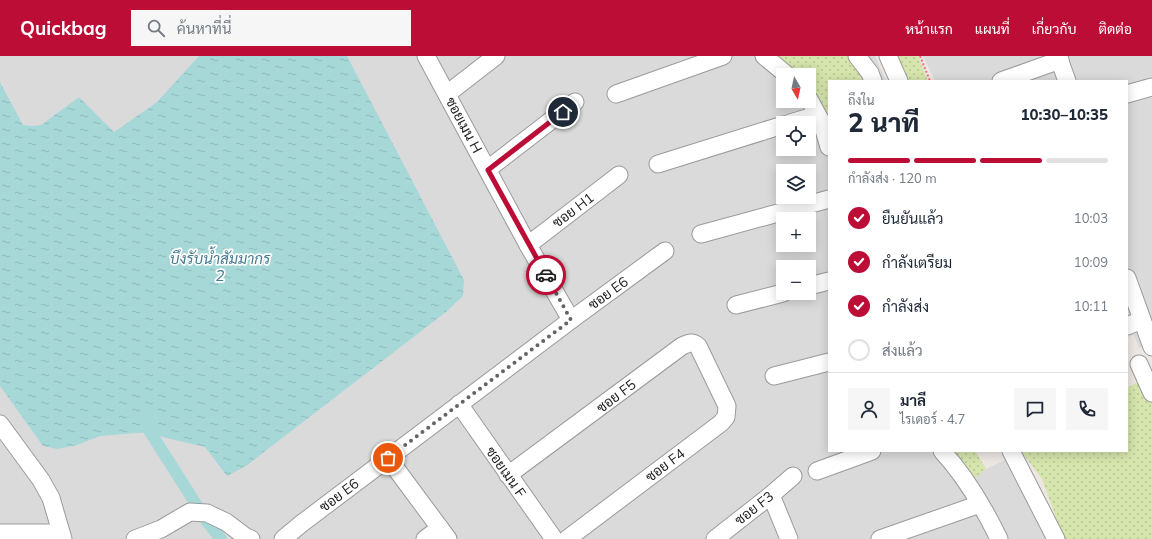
<!DOCTYPE html>
<html lang="th">
<meta charset="utf-8">
<style>
:root{--surface:#fff;--page:#f6f6f7;--text:#1f2937;--muted:#747a83;--line:#e0e1e3;--accent:#bc0d36}
body{margin:0;font-family:Mulish,Sarabun,sans-serif;background:var(--page);color:var(--text);height:100vh;display:flex;flex-direction:column;font-size:15px;white-space:nowrap}
*{box-sizing:border-box;margin:0}
p{font-size:13px;color:var(--muted)}
.icon{flex:none;width:22px;height:22px;fill:none;stroke:currentColor;stroke-width:2;stroke-linecap:round;stroke-linejoin:round}
.map{position:relative;flex:1;overflow:hidden}
.details{position:absolute;left:828px;top:24px;width:300px;height:372px;display:flex;flex-direction:column;background:var(--surface);border-radius:0px;box-shadow:0 2px 10px #0003}
.details>*{flex:none}
.needle{width:26px;rotate:171deg}
.tools{position:absolute;left:776px;top:12px;display:grid;gap:8px}
.tools a{display:grid;place-items:center;width:40px;height:40px;border-radius:0px;background:var(--surface);box-shadow:0 2px 10px #0003;font-size:20px}
.pin{position:absolute;display:grid;place-items:center;width:34px;height:34px;color:#fff;margin:-17px;border:2px solid #fff;border-radius:50%;box-shadow:0 1px 4px #0007}
.courier{position:absolute;display:grid;place-items:center;width:40px;height:40px;margin:-20px;border:3px solid #bc0d36;border-radius:50%;background:#fff;color:#222;box-shadow:0 1px 5px #0007}
.headline em{font-style:normal;font-weight:800}
.headline div{display:flex;flex-direction:column-reverse}
.headline{display:flex;align-items:center;justify-content:space-between;height:68px;padding:0 20px}
h1{font-size:26px;font-weight:800;line-height:30px}
.bar{display:grid;grid-template-columns:repeat(4,1fr);gap:6px 4px;align-content:center;height:48px;padding:0 20px}
.bar i{height:5px;border-radius:3px;background:var(--line)}
.bar .current{background:var(--accent)}
.bar p{grid-column:span 4}
.line{display:flex;align-items:center;gap:10px;padding:0 20px;border-top:1px solid var(--line)}
.line div{flex:1}
.round{display:grid;place-items:center;flex:none;width:42px;height:42px;border-radius:0px;background:var(--page)}
ol{padding:0 20px;list-style:none}
li{display:flex;align-items:center;gap:12px;height:44px}
li p{margin-inline-start:auto}
li .icon{padding:4px;border-radius:50%;background:var(--accent);color:#fff;stroke-width:4}
li:last-child{color:var(--muted)}
li i{width:22px;height:22px;border:2px solid var(--line);border-radius:50%}
header{display:flex;align-items:center;gap:24px;box-sizing:border-box;height:56px;padding:0 20px;background:var(--accent);color:#fff}
header strong{font-size:19px}
nav{display:flex;gap:22px;margin-inline-start:auto;font-size:14px}
.search{width:280px;height:36px;background:var(--page);display:flex;align-items:center;gap:10px;box-sizing:border-box;padding:0 14px;border-radius:0px;color:var(--muted);font-size:15px}
.map>svg:first-child{display:block}
.residential{fill:#dbdada;fill-rule:evenodd}
.grass{fill:url(#grass-dots)}
.water{fill:url(#water-ripples)}
.lines{fill:none;stroke-linecap:round;stroke-linejoin:round}
.canal{stroke:#a6d8d8;stroke-width:12}
.minor-casing{stroke:#9a9a9a;stroke-width:19}
.path{stroke:#f07181;stroke-width:2;stroke-dasharray:2 2;stroke-linecap:butt}
.minor{stroke:#fff;stroke-width:17}
.done{stroke:#666462;stroke-width:4;stroke-dasharray:0 7.2}
.route{stroke:#bc0d36;stroke-width:5}
.labels{text-anchor:middle;stroke-width:3.5;stroke-linejoin:round;paint-order:stroke}
.street-label{font-size:14px;fill:#1d1d1d;stroke:#fff}
.water-label{font-size:15px;font-style:italic;fill:#477c90;stroke:#fff}
</style>
<header>
<strong>Quickbag</strong>
<div class="search"><svg class="icon" aria-label="search" viewBox="0 0 24 24"><circle cx="10" cy="10" r="6"/><path d="M15 15l6 6"/></svg>ค้นหาที่นี่</div>
<nav><a>หน้าแรก</a><a>แผนที่</a><a>เกี่ยวกับ</a><a>ติดต่อ</a></nav>
</header>
<div class="map">
<svg width="1152" height="483" viewBox="0 0 1152 483">
<defs>
<pattern id="grass-dots" width="8" height="8" patternUnits="userSpaceOnUse"><rect width="8" height="8" fill="#d5e5ac"/><path d="M2 2h.1M6 6h.1" fill="none" stroke="#b6c494" stroke-width="1.8" stroke-linecap="round"/></pattern>
<pattern id="water-ripples" width="26" height="14" patternUnits="userSpaceOnUse"><rect width="26" height="14" fill="#a6d8d8"/><path d="M2 4q2-2 4 0t4 0M15 11q2-2 4 0t4 0" fill="none" stroke="#8eb9b9"/></pattern>
</defs>
<rect width="100%" height="100%" fill="#ede7e3"/>
<g class="residential">
<path d="M0,0h875l11,25h-57v370h146l11,18 19,-9 41,79h-1046zM783,19h26v26h-26zM783,67h26v26h-26zM783,115h26v26h-26zM783,163h26v26h-26zM783,211h26v26h-26z"/>
<polygon points="923,0 1152,0 1152,284 1139,292 1134,279 1127,281 1127,25 935,25"/>
</g>
<g class="grass">
<polygon points="775,0 850,0 863,25 829,25 829,71 809,36 809,19 796,19"/>
<polygon points="896,0 918,0 928,25 907,25"/>
<polygon points="1152,318 1152,483 1064,483 1042,423 1021,395 1127,395 1127,332"/>
<polygon points="950,395 975,395 986,413 976,421 968,419"/>
</g>
<polygon class="water" points="199,0 347,0 464,224 463,240 446,256 246,410 227,420 205,391 166,382 149,376 100,380 77,389 57,393 43,390 0,330 0,26 23,69 32,70 41,69 79,41 114,76 157,46"/>
<g class="lines">
<polyline class="canal" points="149,363 147,371 208,467 221,483"/>
<g class="minor-casing">
<g id="minor">
<polyline points="426,0 528,189 571,264"/>
<polyline points="764,0 787,19"/>
<polyline points="857,0 870,17 873,25"/>
<polyline points="888,0 899,25"/>
<polyline points="1058,0 1067,25"/>
<polyline points="1001,25 1060,4"/>
<polyline points="447,38 496,0"/>
<polyline points="616,38 723,0"/>
<polyline points="1127,38 1152,31"/>
<polyline points="809,43 822,67 829,91"/>
<polyline points="790,67 817,59"/>
<polyline points="658,108 783,69"/>
<polyline points="488,113 575,46"/>
<polyline points="701,178 829,143"/>
<polyline points="528,189 619,119"/>
<polyline points="1127,222 1152,291"/>
<polyline points="809,230 829,225"/>
<polyline points="736,249 783,237"/>
<polyline points="1127,270 1142,264"/>
<polyline points="1139,308 1152,337"/>
<polyline points="774,320 829,306"/>
<polyline points="459,348 554,483"/>
<polyline points="0,368 41,424 51,442 63,483"/>
<path d="M942,395c24,26 42,57 57,88"/>
<polyline points="1011,395 1056,483"/>
<polyline points="388,402 448,483"/>
<polyline points="817,415 872,395"/>
<path d="M508,419l174,-129c7,-3 10,-5 16,0l29,60 -1,11 -5,6 -154,116"/>
<polyline points="771,439 789,483"/>
<polyline points="0,477 61,477"/>
<polyline points="135,483 161,473 190,456 207,457 226,466 246,481 251,483"/>
<polyline points="283,483 301,468 571,264 665,195"/>
<polyline points="425,483 440,472"/>
<polyline points="715,483 771,439 793,420"/>
<polyline points="880,483 980,448"/>
</g>
</g>
<polyline class="path" points="920,0 930,25"/>
<use href="#minor" class="minor"/>
</g>
<g class="lines">
<polyline class="done" points="388,402 571,264 546,219"/>
<polyline class="route" points="546,219 488,114 563,56"/>
</g>
<g class="labels">
<g class="street-label">
<text transform="translate(464 69) rotate(62)" y="5">ซอยเมน H</text>
<text transform="translate(573 154) rotate(-37)" y="5">ซอย H1</text>
<text transform="translate(608 237) rotate(-36)" y="5">ซอย E6</text>
<text transform="translate(616 340) rotate(-37)" y="5">ซอย F5</text>
<text transform="translate(665 409) rotate(-37)" y="5">ซอย F4</text>
<text transform="translate(506 416) rotate(55)" y="5">ซอยเมน F</text>
<text transform="translate(339 439) rotate(-37)" y="5">ซอย E6</text>
<text transform="translate(754 452) rotate(-38)" y="5">ซอย F3</text>
</g>
<g class="water-label">
<text x="220" y="208">บึงรับน้ำสัมมากร<tspan x="220" dy="17">2</tspan></text>
</g>
</g>
</svg>
<div class="tools">
<a><svg class="needle" viewBox="-14 -14 28 28"><path d="M0-13l5 13h-10z" fill="#e53935"/><path d="M0 13l5-13h-10z" fill="#747a83"/></svg></a>
<a><svg class="icon" aria-label="locate" viewBox="0 0 24 24"><circle cx="12" cy="12" r="6"/><path d="M12 2v4M12 18v4M2 12h4M18 12h4"/></svg></a>
<a><svg class="icon" aria-label="layers" viewBox="0 0 24 24"><path d="M12 4l9 5-9 5-9-5zM3 14l9 5 9-5"/></svg></a>
<a>+</a>
<a>−</a>
</div>
<div class="pin" style="left:388px;top:402px;background:#ea580c"><svg class="icon" aria-label="bag" viewBox="0 0 24 24"><path d="M5 8h14l-1 12H6zM9 8a3 3 0 0 1 6 0"/></svg></div>
<div class="pin" style="left:563px;top:56px;background:#1f2937"><svg class="icon" aria-label="home" viewBox="0 0 24 24"><path d="M3 11l9-7 9 7M6 9v11h12V9"/></svg></div>
<div class="courier" style="left:546px;top:219px"><svg class="icon" aria-label="car" viewBox="0 0 24 24"><path d="M5 17H2v-5l4-1 3-4h7l3 4 3 1v5h-3M9 17h6M6 11h13"/><circle cx="7" cy="17" r="2"/><circle cx="17" cy="17" r="2"/></svg></div>
<section class="details">
<div class="headline"><div><h1>2 นาที</h1><p>ถึงใน</p></div><em>10:30–10:35</em></div>
<div class="bar"><i class="current"></i><i class="current"></i><i class="current"></i><i></i><p>กำลังส่ง · 120 m</p></div>
<ol>
<li><svg class="icon" aria-label="check" viewBox="0 0 24 24"><path d="M5 12l5 5 9-10"/></svg>ยืนยันแล้ว<p>10:03</p></li>
<li><svg class="icon" aria-label="check" viewBox="0 0 24 24"><path d="M5 12l5 5 9-10"/></svg>กำลังเตรียม<p>10:09</p></li>
<li><svg class="icon" aria-label="check" viewBox="0 0 24 24"><path d="M5 12l5 5 9-10"/></svg>กำลังส่ง<p>10:11</p></li>
<li><i></i>ส่งแล้ว</li>
</ol>
<div class="line" style="height:72px"><a class="round"><svg class="icon" aria-label="person" viewBox="0 0 24 24"><circle cx="12" cy="8" r="4"/><path d="M4 21q1-7 8-7t8 7"/></svg></a><div><b>มาลี</b><p>ไรเดอร์ · 4.7</p></div><a class="round"><svg class="icon" aria-label="chat" viewBox="0 0 24 24"><path d="M4 5h16v11H9l-5 4z"/></svg></a><a class="round"><svg class="icon" aria-label="phone" viewBox="0 0 24 24"><path d="M5 4h4l2 5-3 2q2 4 5 5l2-3 5 2v4C11 20 4 13 5 4z"/></svg></a></div>
</section>
</div>
